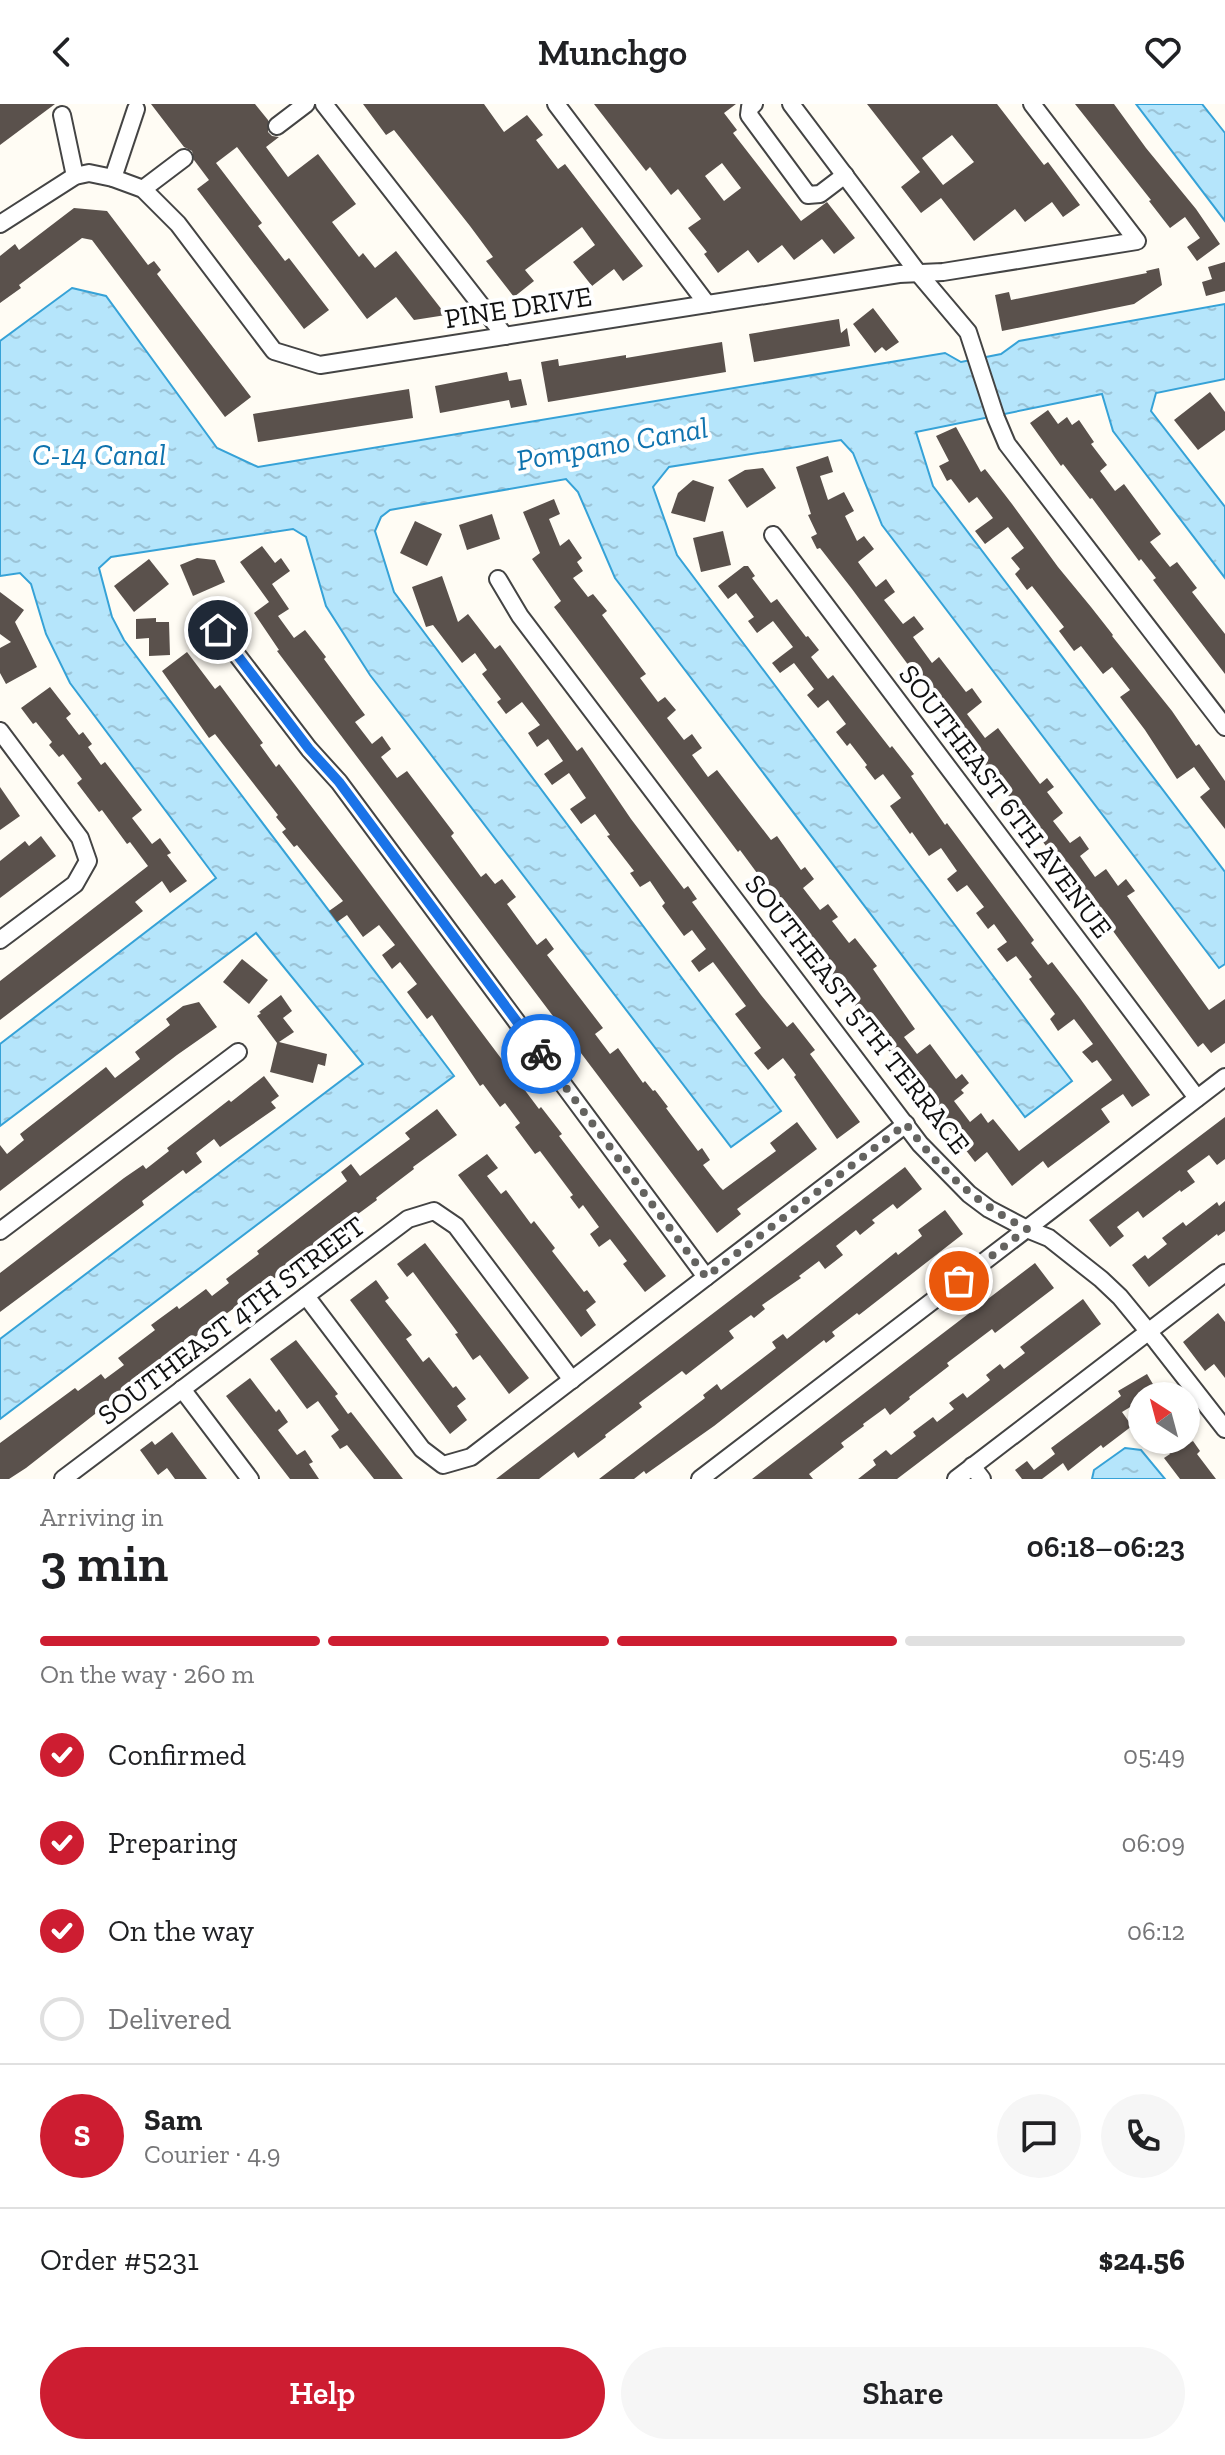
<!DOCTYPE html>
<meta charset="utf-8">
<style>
:root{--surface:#fff;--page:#f6f6f6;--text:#202124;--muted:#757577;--line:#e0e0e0;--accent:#cd1d31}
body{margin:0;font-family:"Zilla Slab",serif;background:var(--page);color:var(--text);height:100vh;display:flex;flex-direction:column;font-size:30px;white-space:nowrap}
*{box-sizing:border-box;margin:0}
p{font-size:26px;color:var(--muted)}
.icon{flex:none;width:44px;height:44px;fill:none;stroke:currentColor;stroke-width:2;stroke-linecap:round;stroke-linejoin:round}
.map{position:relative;height:1375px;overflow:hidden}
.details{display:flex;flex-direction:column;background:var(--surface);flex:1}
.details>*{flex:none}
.needle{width:52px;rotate:324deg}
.tools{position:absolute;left:1128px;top:1278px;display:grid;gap:16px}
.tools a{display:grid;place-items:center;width:72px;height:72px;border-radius:50%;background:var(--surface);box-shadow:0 2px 6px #0004;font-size:40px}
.pin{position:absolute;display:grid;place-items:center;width:68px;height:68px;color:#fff;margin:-34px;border:4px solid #fff;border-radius:50%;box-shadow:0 2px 8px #0007}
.courier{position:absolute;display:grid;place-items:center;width:80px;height:80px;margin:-40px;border:6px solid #1a73e8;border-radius:50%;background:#fff;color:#222;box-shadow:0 2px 10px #0007}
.overview em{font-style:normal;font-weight:600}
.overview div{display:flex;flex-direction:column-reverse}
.overview{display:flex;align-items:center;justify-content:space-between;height:136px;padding:0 40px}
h1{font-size:52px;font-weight:600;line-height:60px}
.bar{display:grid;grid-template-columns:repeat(4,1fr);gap:12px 8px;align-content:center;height:96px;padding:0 40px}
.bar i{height:10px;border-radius:6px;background:var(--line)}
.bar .active{background:var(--accent)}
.bar p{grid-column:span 4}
.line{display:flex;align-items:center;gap:20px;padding:0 40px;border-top:2px solid var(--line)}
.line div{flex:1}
.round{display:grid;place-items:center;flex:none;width:84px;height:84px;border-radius:42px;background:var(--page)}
ol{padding:0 40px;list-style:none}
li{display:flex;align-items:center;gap:24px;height:88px}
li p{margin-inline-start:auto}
li .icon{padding:8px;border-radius:50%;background:var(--accent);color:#fff;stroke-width:4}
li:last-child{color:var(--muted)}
li i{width:44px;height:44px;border:4px solid var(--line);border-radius:50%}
.cta{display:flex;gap:16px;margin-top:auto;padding:16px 40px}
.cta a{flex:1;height:92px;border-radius:48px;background:var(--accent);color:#fff;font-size:32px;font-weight:600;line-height:92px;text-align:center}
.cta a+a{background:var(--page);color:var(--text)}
header{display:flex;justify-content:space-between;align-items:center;height:104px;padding:0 40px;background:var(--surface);font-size:36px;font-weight:600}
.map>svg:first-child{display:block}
.water{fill:url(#water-ripples);stroke:#36a2d7;stroke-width:2}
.building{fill:#5a514c;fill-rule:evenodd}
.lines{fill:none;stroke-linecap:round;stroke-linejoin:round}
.minor-casing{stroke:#444;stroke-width:20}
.minor{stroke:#fff;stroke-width:16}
.done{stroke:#646360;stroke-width:8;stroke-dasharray:0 14.4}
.route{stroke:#1a73e8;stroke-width:10}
.labels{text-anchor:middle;stroke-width:8;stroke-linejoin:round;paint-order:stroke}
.street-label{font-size:28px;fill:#111;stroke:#fff}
.water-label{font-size:30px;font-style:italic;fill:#0f73ae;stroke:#fff}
</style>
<header><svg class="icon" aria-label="back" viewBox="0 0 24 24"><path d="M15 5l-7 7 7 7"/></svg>Munchgo<svg class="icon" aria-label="heart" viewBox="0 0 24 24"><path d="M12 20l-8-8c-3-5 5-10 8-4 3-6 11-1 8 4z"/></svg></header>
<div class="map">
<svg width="1225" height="1375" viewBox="0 0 1225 1375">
<defs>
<pattern id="water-ripples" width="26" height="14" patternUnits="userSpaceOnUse" patternTransform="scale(2)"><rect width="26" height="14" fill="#b5e5fb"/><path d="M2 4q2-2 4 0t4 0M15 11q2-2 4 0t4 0" fill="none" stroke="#9bc3d6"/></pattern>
</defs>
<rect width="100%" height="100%" fill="#fffcf4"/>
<g class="water">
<polygon points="1136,0 1202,0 1225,29 1225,117"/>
<polygon points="72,184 106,192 217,344 258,363 945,249 961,258 1001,250 1019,237 1225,200 1225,275 1156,289 1151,307 1225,403 1225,474 1113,327 1102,290 916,328 933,382 1225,768 1225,860 1219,864 882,421 853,349 841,336 669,363 653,383 677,451 1072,977 1025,1013 615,474 578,388 566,375 390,406 381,413 375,427 394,488 781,1007 731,1043 370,571 326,502 306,433 293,425 111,453 99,464 112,513 124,536 454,972 0,1315 0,1235 363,960 256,829 0,1022 0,940 216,774 70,579 46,530 31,480 20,469 0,472 0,237"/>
<polygon points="1125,1344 1141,1346 1165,1375 1092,1375 1094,1366"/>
</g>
<g class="building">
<polygon points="0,0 55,0 0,41"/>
<polygon points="151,0 255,0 268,16 268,28 272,32 279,33 266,43 288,73 318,50 356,100 332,118 359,153 363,149 375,164 396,147 446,211 414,216 396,193 367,215 237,43 216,59 262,119 258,122 285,157 289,154 329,206 304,225 197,85 209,76 194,56 192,47 184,43"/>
<polygon points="363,0 484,0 504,28 527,11 543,31 536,36 558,65 565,60 643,162 623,177 614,165 592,182 573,158 595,141 582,123 525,166 534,177 514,193 486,157 493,153 470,122 394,26 386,31"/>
<path d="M594,0h142l-12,9 13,17 -4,3 68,88 26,-19 28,36 -21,16 -12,-15 -28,21 -12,-15 -24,18 -10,-13 -30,23 -14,-19 3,-2 -19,-24 13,-9 -23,-30 -7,6 -21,-28 -4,4zM722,59l19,25 -17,13 -19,-25z"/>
<path d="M867,0h130l47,61 4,-3 32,43 -17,12 -11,-15 -27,20 -10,-13 -41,32 -33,-43 -20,15 -20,-26 19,-15zM952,31l22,27 -31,23 -21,-27z"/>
<polygon points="1075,0 1114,0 1146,44 1196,105 1220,140 1197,157 1187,143 1200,134 1185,113 1170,124 1149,97 1151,96"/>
<polygon points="74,104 107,107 148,161 154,157 161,166 157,170 251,293 225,313 92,136 82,134 19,181 21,184 0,199 0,152 15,140 19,146"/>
<polygon points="1225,158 1225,187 1206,192 1202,178 1212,175 1208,163"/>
<polygon points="1159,164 1162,181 1134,200 1002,227 995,191 1009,188 1011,196 1147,169 1146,167"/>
<polygon points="873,204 899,238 886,247 882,243 875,249 853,220"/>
<polygon points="839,215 841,229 847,224 850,242 754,258 749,230"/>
<polygon points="722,238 726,268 548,298 541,258 558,255 559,262 626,251 626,254"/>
<polygon points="507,268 509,277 521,275 527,301 511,304 509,296 440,309 435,282"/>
<polygon points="409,285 413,314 258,338 253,310"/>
<polygon points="1210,288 1225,308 1225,326 1198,346 1174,316"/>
<polygon points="1048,306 1058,320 1067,313 1072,321 1079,316 1094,338 1091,340 1107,361 1100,367 1115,387 1124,380 1161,430 1150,438 1170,463 1177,458 1197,484 1192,488 1225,530 1225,570 1153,476 1156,474 1141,455 1139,457 1092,394 1090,395 1063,360 1061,362 1030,319"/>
<polygon points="956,323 981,368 985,365 1012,400 1058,463 1091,503 1113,531 1112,532 1172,607 1196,642 1199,640 1225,677 1225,725 1200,693 1210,685 1194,663 1177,675 1145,626 1120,593 1130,586 1112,563 1103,570 1081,542 1074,547 1059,527 1064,523 1032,482 1027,486 1015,470 1020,465 1011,454 1024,444 1008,423 985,440 975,427 993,414 977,393 969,399 951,375 947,377 939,362 949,357 936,332"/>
<polygon points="828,352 833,368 820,372 828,396 844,388 854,407 845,412 857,437 864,432 874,445 858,458 876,483 886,475 895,488 884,496 903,520 914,512 924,525 913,533 932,559 939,553 966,588 972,584 982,598 967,610 985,634 998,624 1040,680 1047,674 1054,683 1047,688 1063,709 1053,717 1070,739 1080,732 1089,745 1080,752 1095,773 1106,765 1118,782 1126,775 1135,787 1127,792 1209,906 1225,895 1225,939 1211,949 1203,939 1198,943 1102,812 1073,778 965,634 963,635 852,485 820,444 817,445 811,433 817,430 808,411 811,410 796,363"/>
<polygon points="763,364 776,384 747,404 728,376 745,366"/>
<polygon points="693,376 714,383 705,418 671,409 678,389"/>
<polygon points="554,395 560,410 549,415 560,442 569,435 582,454 577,458 583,467 573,474 588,493 593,490 607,507 602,511 646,570 640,574 658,598 665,593 676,606 667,614 684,636 692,630 702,644 692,651 708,673 717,666 771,736 777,732 801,766 805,763 814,775 803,784 820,806 828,800 838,813 832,817 849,839 855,834 877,862 873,865 915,925 904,933 917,950 930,940 956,975 962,970 969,979 961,986 964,989 954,997 970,1018 981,1009 988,1019 993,1015 1019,1047 1112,976 1097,956 1092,959 1082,948 1093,940 1074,915 1058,927 1050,915 1055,910 1029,875 1032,873 1016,852 1007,858 997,845 1007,838 994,820 988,825 976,809 984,803 967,781 957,788 947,775 957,767 941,744 929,752 912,728 910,730 890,702 901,694 883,670 875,676 865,663 867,661 850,639 847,642 836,628 846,620 828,596 818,604 807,591 814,585 794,559 780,569 772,559 793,543 773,517 757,529 748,517 754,513 736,489 728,495 718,482 744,462 748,462 755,472 752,474 771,499 777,495 806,533 808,532 819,546 811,553 828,575 833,571 890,644 892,642 914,670 911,672 945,721 947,719 1034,836 1031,839 1048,861 1052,858 1079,893 1150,991 1132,1003 1123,990 1101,1005 1110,1018 1048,1064 1043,1057 1012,1082 987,1048 975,1058 928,997 930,995 912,972 909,974 740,746 738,748 554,503 561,497 532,455 540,449 523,408"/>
<polygon points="492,410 500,435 467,446 459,421"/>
<polygon points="415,417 442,430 427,462 400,449"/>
<polygon points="723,427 731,461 701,468 693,434"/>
<polygon points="262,442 275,459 281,454 290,467 272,480 289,505 278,512 294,534 305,526 326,553 324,555 365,611 355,618 372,640 382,632 391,645 381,653 397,674 407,667 454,729 451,732 481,773 486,769 495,780 502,775 516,793 507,800 537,841 546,834 554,845 547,851 603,924 595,930 610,950 618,944 643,979 645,977 653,987 655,986 668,1003 666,1004 698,1047 702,1044 710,1056 703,1061 720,1083 723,1086 776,1047 770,1039 797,1018 817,1045 737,1105 741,1110 717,1129 277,547 279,546 254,509 269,498 240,458"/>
<polygon points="197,454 215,456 225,478 193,492 180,461"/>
<polygon points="149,455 169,480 134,508 114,482"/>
<polygon points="442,472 458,518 468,510 495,545 500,541 577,647 582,643 631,715 684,785 688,782 697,795 692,798 761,891 787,923 793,918 815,946 810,950 860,1018 837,1035 794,973 796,971 783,954 768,966 754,949 761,944 735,910 746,902 713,858 699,868 691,857 706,845 692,826 684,832 662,802 665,799 650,777 640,783 630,769 634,767 607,732 610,731 595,710 581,720 570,705 586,694 569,669 552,681 544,670 563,657 548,635 537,643 528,629 540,621 522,598 506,610 497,598 501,595 482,570 487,566 475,549 462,559 433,521 426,523 412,483"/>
<polygon points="0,488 24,506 15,518 37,563 6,580 0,569 0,544 11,538 0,530"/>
<polygon points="156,514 156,518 169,518 170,551 149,552 149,534 136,535 136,515"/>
<polygon points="187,548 215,585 220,581 263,639 260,641 276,663 279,660 356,761 539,1005 541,1003 562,1030 559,1032 666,1172 645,1188 623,1160 627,1157 610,1135 599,1143 590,1130 599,1123 583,1101 579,1105 570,1093 573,1091 540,1047 535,1050 515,1023 520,1019 505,999 500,1003 483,980 480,982 432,911 427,915 407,888 417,880 400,858 392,865 382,851 395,841 379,821 363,833 347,811 337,818 329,807 343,797 297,741 294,743 282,728 286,725 276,713 278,711 215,630 209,634 162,567"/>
<polygon points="50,583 71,610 66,614 79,631 83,628 92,640 88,643 101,661 105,658 142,706 132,714 152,740 160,734 171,749 167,751 187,777 170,789 162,777 135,798 143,807 0,916 0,877 148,762 130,738 127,740 102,706 99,708 77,679 82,675 63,650 59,653 49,641 52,638 36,618 33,620 21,604"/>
<polygon points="0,683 20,712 0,726"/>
<polygon points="41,732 56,752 0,794 0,757 25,737 29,742"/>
<polygon points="242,855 268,876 249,900 223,878"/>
<polygon points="281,891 292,907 283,914 294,928 279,938 327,950 325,962 318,960 313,979 270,968 277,939 257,912 261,909 259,908"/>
<polygon points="199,898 217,923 177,951 0,1087 0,1041 7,1050 24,1036 20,1030 106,963 115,974 140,955 135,948 170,921 166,915 183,902"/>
<polygon points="264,972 279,992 271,998 276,1004 220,1043 214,1035 196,1049 202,1058 186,1070 183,1066 142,1097 144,1101 0,1208 0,1169 124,1074 143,1061 146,1065 169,1047 167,1044 229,996 231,998"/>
<polygon points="437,1005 457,1031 413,1063 414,1065 376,1094 377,1096 339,1124 340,1126 298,1157 299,1159 278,1175 276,1173 164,1256 26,1364 9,1375 0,1375 0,1339 75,1284 78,1287 101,1270 105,1275 124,1261 118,1254 155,1226 151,1221 177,1202 179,1205 206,1185 212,1192 229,1179 226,1175 259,1150 257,1147 347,1077 341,1068 351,1060 360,1072 410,1035 405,1029"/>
<polygon points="1225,1013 1225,1055 1217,1061 1209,1051 1187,1067 1195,1078 1181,1088 1180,1086 1143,1114 1138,1107 1117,1123 1124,1132 1110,1143 1089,1116"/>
<polygon points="487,1050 498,1064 487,1072 501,1090 506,1086 531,1120 534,1117 555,1144 552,1147 584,1188 587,1186 596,1198 586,1206 596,1221 581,1233 458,1071"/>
<polygon points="905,1063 922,1085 897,1105 893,1100 872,1116 875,1119 860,1131 856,1126 836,1142 843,1151 825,1165 819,1157 799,1172 801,1174 762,1201 765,1205 754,1214 751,1211 729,1227 734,1234 686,1271 682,1267 639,1299 642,1303 605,1331 606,1333 578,1354 574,1348 539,1375 496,1375"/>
<polygon points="1225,1097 1225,1127 1218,1132 1217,1130 1149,1183 1132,1161 1145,1151 1148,1155 1167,1140 1162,1134 1183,1118 1186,1122 1217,1098 1219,1102"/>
<polygon points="945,1106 963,1130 859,1211 857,1209 832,1228 835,1232 826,1239 824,1236 714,1322 646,1370 644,1367 634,1375 599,1375 705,1294 703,1291 717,1280 721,1286 776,1244 772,1238 783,1230 787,1235 896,1148 898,1151 922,1132 918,1126"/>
<polygon points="425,1139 529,1274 509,1290 480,1251 473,1256 455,1230 458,1229 413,1168 407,1173 397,1160"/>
<polygon points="1035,1159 1054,1184 995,1229 992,1225 947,1259 949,1262 909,1293 910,1295 890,1311 885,1304 863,1320 864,1322 841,1339 844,1343 809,1370 813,1375 752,1375"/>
<polygon points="376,1176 389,1194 385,1197 412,1231 406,1235 423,1258 429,1253 453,1284 456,1282 466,1295 457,1302 467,1316 450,1330 350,1196"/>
<polygon points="1083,1195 1101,1220 897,1375 858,1375 876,1361 873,1356 886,1346 891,1351 916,1332 913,1328 933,1313 937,1318 954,1305 949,1299 963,1289 967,1294 990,1276 986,1271 1000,1260 1004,1265 1025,1249 1020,1243"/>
<polygon points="1218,1209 1225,1218 1225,1274 1214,1260 1205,1267 1183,1238"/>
<polygon points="296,1236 338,1290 335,1292 348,1310 351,1308 403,1375 374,1375 347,1341 340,1345 331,1332 339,1326 318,1297 307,1305 270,1255"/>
<polygon points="1147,1270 1157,1287 1148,1292 1142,1292 1142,1296 1122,1308 1132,1322 1103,1344 1101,1341 1068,1367 1063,1359 1042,1375 1022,1375 1015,1366 1027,1357 1034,1366 1055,1350 1051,1344 1121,1292 1118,1287"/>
<polygon points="250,1274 276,1308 279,1305 288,1318 278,1326 297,1351 305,1346 313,1358 309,1360 319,1375 290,1375 226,1292"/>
<polygon points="172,1328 207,1375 175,1375 167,1364 158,1371 140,1346 152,1337 155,1341"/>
<polygon points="1160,1336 1185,1336 1188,1340 1193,1337 1200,1347 1197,1350 1216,1375 1180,1375 1164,1354 1170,1350"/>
</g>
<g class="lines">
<g class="minor-casing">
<g id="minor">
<polyline points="324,0 505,232"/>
<polyline points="556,0 707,200"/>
<polyline points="754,0 750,3 749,11 808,91 820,90 845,71"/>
<polyline points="791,0 919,170 968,228 996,314 1007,340 1225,623"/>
<polyline points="62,11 75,72"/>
<polyline points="277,22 306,0"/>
<polyline points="113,74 136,5"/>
<polyline points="143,85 184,54"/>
<polyline points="0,120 75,72 89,69 113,74 143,85 178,120 274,247 320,261 899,170 943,168 1137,137 1032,0"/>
<polyline points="773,431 1197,994"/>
<polyline points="498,475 520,512 920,1040 969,1090 989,1105 1027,1125 1049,1134 1101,1175 1120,1193 1157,1238 1225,1325"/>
<polyline points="218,526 309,645 339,678 706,1173"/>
<polyline points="0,627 80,734 88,757 75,780 0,836"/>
<polyline points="0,1127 238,948"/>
<polyline points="306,1192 422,1345 443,1361 471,1353 906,1020"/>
<polyline points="182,1285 250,1375"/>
<polyline points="972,1362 982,1375"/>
<polyline points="63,1375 408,1115 434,1107 456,1122 572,1276"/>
<polyline points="700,1375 1225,973"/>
<polyline points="956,1375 1225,1169"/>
</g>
</g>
<use href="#minor" class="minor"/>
</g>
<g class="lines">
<path class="done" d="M541,950l165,223 200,-153c34,46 69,79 121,105l-68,52"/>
<polyline class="route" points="218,526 309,645 339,678 541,950"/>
</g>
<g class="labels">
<g class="street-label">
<text transform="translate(518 203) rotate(-9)" y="10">PINE DRIVE</text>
<text transform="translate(1006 697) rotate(53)" y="10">SOUTHEAST 6TH AVENUE</text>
<text transform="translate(858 910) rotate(52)" y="10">SOUTHEAST 5TH TERRACE</text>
<text transform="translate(231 1216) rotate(-37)" y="10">SOUTHEAST 4TH STREET</text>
</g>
<g class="water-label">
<text transform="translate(612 340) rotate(-10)" y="10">Pompano Canal</text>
<text x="99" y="361">C-14 Canal</text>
</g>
</g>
</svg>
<div class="tools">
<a><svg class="needle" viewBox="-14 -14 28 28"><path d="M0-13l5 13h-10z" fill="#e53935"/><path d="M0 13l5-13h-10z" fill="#757577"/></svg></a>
</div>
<div class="pin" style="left:959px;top:1177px;background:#ea580c"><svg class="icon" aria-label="bag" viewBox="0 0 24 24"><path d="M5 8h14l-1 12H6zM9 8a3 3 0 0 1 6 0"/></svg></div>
<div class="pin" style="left:218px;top:526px;background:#1f2937"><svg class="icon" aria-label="home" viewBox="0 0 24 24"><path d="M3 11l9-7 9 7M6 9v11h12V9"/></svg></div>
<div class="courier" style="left:541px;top:950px"><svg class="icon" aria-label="bike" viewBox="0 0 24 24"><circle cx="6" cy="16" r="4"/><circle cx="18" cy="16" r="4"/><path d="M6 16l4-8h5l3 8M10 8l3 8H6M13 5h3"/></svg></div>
</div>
<section class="details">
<div class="overview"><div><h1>3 min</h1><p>Arriving in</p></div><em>06:18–06:23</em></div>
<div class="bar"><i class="active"></i><i class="active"></i><i class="active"></i><i></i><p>On the way · 260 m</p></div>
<ol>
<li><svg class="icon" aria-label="check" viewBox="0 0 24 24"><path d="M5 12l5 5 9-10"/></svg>Confirmed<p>05:49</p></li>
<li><svg class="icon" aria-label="check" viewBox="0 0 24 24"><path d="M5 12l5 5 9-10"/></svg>Preparing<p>06:09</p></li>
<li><svg class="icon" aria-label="check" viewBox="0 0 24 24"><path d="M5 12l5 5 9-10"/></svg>On the way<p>06:12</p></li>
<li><i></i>Delivered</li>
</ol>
<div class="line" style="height:144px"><b class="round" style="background:var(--accent);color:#fff">S</b><div><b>Sam</b><p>Courier · 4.9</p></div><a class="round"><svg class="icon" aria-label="chat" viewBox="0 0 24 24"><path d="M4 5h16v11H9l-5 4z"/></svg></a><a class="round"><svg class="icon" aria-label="phone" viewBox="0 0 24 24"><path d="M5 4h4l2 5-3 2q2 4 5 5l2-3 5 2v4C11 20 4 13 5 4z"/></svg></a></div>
<div class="line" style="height:104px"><div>Order #5231</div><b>$24.56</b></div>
<div class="cta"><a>Help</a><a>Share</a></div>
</section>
